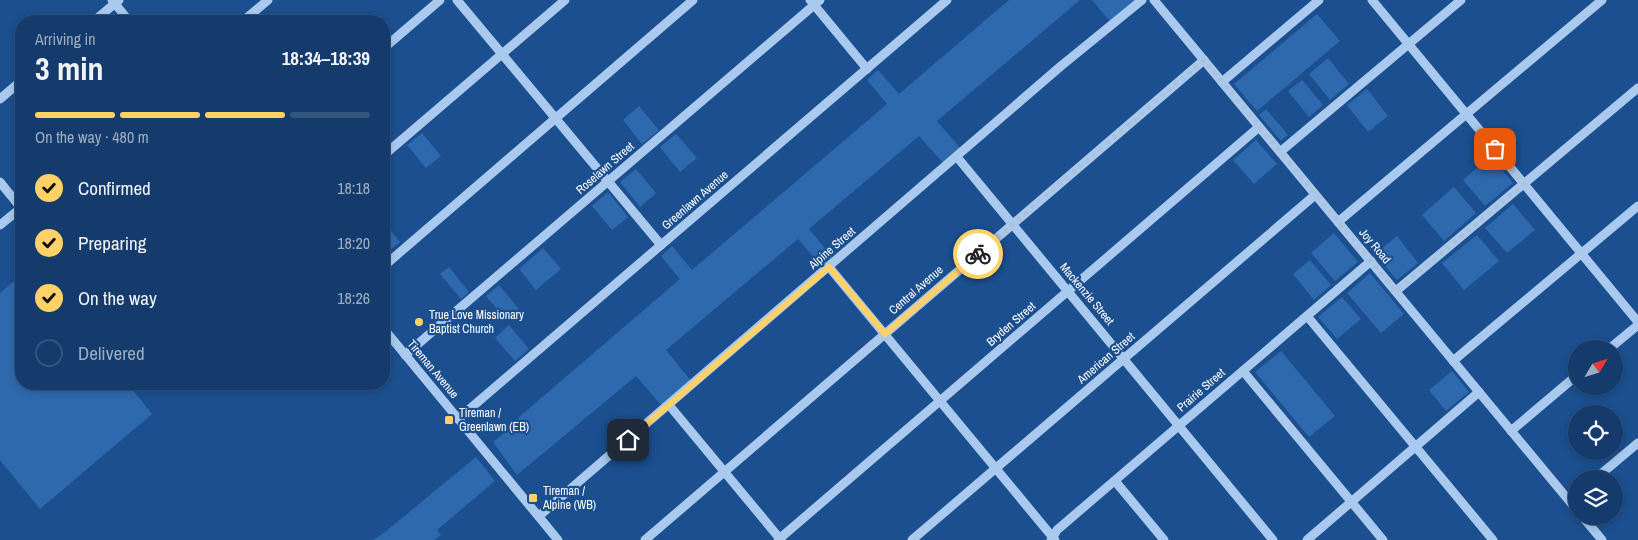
<!DOCTYPE html>
<meta charset="utf-8">
<style>
:root{--surface:#143b6b;--page:#1d4271;--text:#f1f3f6;--muted:#9dadc1;--line:#33557e;--accent:#ffd166}
body{margin:0;font-family:"Archivo Narrow",sans-serif;background:var(--page);color:var(--text);height:100vh;display:flex;flex-direction:column;font-size:19px;white-space:nowrap}
*{box-sizing:border-box;margin:0}
p{font-size:16px;color:var(--muted)}
.icon{flex:none;width:28px;height:28px;fill:none;stroke:currentColor;stroke-width:2;stroke-linecap:round;stroke-linejoin:round}
.map{position:relative;flex:1;overflow:hidden}
.drawer{position:absolute;left:15px;top:15px;width:375px;height:375px;display:flex;flex-direction:column;background:var(--surface);border-radius:20px;box-shadow:0 2px 8px #0003,0 0 0 1px var(--line)}
.drawer>*{flex:none}
.needle{width:32px;rotate:52deg}
.buttons{position:absolute;left:1568px;top:340px;display:grid;gap:10px}
.buttons a{display:grid;place-items:center;width:55px;height:55px;border-radius:50%;background:var(--surface);box-shadow:0 2px 8px #0003,0 0 0 1px var(--line);font-size:25px}
.pin{position:absolute;display:grid;place-items:center;width:42px;height:42px;color:#fff;margin:-21px;border-radius:10px;box-shadow:0 2px 8px #0006}
.courier{position:absolute;display:grid;place-items:center;width:50px;height:50px;margin:-25px;border:4px solid #ffd166;border-radius:50%;background:#fff;color:#222;box-shadow:0 1px 6px #0007}
.overview em{font-style:normal;font-weight:800}
.overview div{display:flex;flex-direction:column-reverse}
.overview{display:flex;align-items:center;justify-content:space-between;height:85px;padding:0 20px}
h1{font-size:32px;font-weight:800;line-height:38px}
.bar{display:grid;grid-template-columns:repeat(4,1fr);gap:8px 5px;align-content:center;height:60px;padding:0 20px}
.bar i{height:6px;border-radius:4px;background:var(--line)}
.bar .selected{background:var(--accent)}
.bar p{grid-column:span 4}
ol{padding:0 20px;list-style:none}
li{display:flex;align-items:center;gap:15px;height:55px}
li p{margin-inline-start:auto}
li .icon{padding:5px;border-radius:50%;background:var(--accent);color:#111;stroke-width:4}
li:last-child{color:var(--muted)}
li i{width:28px;height:28px;border:2px solid var(--line);border-radius:50%}
.map>svg:first-child{display:block}
.green{fill:#2e69ad}
.lines{fill:none;stroke-linecap:round;stroke-linejoin:round}
.minor{stroke:#a9c9ee;stroke-width:9}
.done{stroke:#afc1d8;stroke-width:5;stroke-dasharray:0 9}
.route{stroke:#ffd166;stroke-width:6}
.poi-dot{fill:#ffd166;stroke:#1b4f8f;stroke-width:2}
.labels{text-anchor:middle;stroke-width:4.5;stroke-linejoin:round;paint-order:stroke}
.street-label{font-size:12px;fill:#fff;stroke:#1b4f8f}
.poi-label{font-size:12px;fill:#fff;stroke:#1b4f8f;text-anchor:start}
</style>
<div class="map">
<svg width="1638" height="540" viewBox="0 0 1638 540">
<rect width="100%" height="100%" fill="#1b4f8f"/>
<g class="green">
<polygon points="1009,0 1080,0 937,121 961,149 944,164 919,136 809,229 833,258 823,268 798,239 666,350 691,381 662,406 636,376 517,475 493,442 516,423 519,417 680,279 661,256 672,246 692,270 887,104 867,80 878,70 899,94"/>
<polygon points="1092,0 1141,0 1113,25"/>
<polygon points="1317,14 1340,41 1257,111 1234,84"/>
<polygon points="1328,58 1349,84 1330,100 1309,74"/>
<polygon points="1302,80 1323,105 1309,117 1288,91"/>
<polygon points="1367,89 1388,116 1368,132 1347,105"/>
<polygon points="639,106 659,130 642,144 623,120"/>
<polygon points="1266,109 1288,135 1281,141 1259,115"/>
<polygon points="422,133 441,156 426,168 407,145"/>
<polygon points="676,134 697,158 680,172 660,147"/>
<polygon points="1256,140 1277,164 1254,184 1233,160"/>
<polygon points="1491,156 1513,183 1485,206 1463,180"/>
<polygon points="636,169 656,193 640,207 620,182"/>
<polygon points="1454,187 1476,213 1444,241 1422,215"/>
<polygon points="608,192 628,217 612,230 592,206"/>
<polygon points="1513,204 1535,230 1507,253 1485,228"/>
<polygon points="384,222 400,242 384,255"/>
<polygon points="1334,233 1358,262 1335,281 1311,253"/>
<polygon points="1477,235 1499,261 1464,290 1442,263"/>
<polygon points="1397,236 1418,263 1397,280 1375,254"/>
<polygon points="543,248 561,269 536,290 519,269"/>
<polygon points="1310,260 1331,285 1314,300 1293,274"/>
<polygon points="449,267 469,292 461,299 440,274"/>
<polygon points="1370,273 1404,314 1381,333 1347,293"/>
<polygon points="21,275 21,384 128,384 152,414 40,509 0,460 0,293"/>
<polygon points="499,285 519,309 506,320 486,296"/>
<polygon points="1342,297 1361,319 1337,339 1318,317"/>
<polygon points="509,325 529,349 515,361 495,338"/>
<polygon points="1281,351 1335,416 1309,437 1255,372"/>
<polygon points="1452,371 1469,392 1446,411 1429,390"/>
<polygon points="476,457 495,481 437,530 441,535 434,540 373,540 385,532"/>
</g>
<g class="lines">
<g class="minor">
<polyline points="112,0 129,21"/>
<polyline points="457,0 661,245"/>
<polyline points="810,0 867,69"/>
<polyline points="1154,0 1576,509"/>
<polyline points="1372,0 1638,322"/>
<polyline points="94,21 119,0"/>
<polyline points="243,21 268,0"/>
<polyline points="384,48 440,0"/>
<polyline points="1222,82 1319,0"/>
<polyline points="0,99 21,81"/>
<polyline points="1280,152 1461,0"/>
<polyline points="384,155 565,0"/>
<polyline points="957,157 1273,540"/>
<polyline points="0,182 21,208"/>
<polyline points="1338,222 1602,0"/>
<polyline points="0,225 21,208"/>
<polyline points="384,266 693,0"/>
<polyline points="829,267 1055,540"/>
<polyline points="1396,291 1638,88"/>
<polyline points="1307,316 1493,540"/>
<polyline points="384,329 558,540"/>
<polyline points="1609,349 1638,325"/>
<polyline points="405,355 820,0"/>
<polyline points="1453,361 1638,206"/>
<polyline points="1243,371 1383,540"/>
<polyline points="669,405 781,540"/>
<polyline points="458,419 947,0"/>
<polyline points="1511,431 1576,376"/>
<polyline points="1595,479 1638,443"/>
<polyline points="1115,481 1164,540"/>
<polyline points="539,516 1061,66 1142,0"/>
<polyline points="1582,516 1602,540"/>
<polyline points="645,540 1204,60"/>
<polyline points="778,540 1259,127"/>
<polyline points="912,540 1315,195"/>
<polyline points="1051,540 1057,530 1371,261"/>
<polyline points="1307,540 1479,392"/>
</g>
</g>
<g class="lines">
<polyline class="done" points="978,254 1204,60 1396,291 1524,184 1495,149"/>
<polyline class="route" points="628,440 829,267 885,334 978,254"/>
</g>
<g class="poi-dot">
<circle cx="419" cy="322" r="5"/>
<rect x="444" y="415" width="10" height="10" rx="2.5"/>
<rect x="528" y="493" width="10" height="10" rx="2.5"/>
</g>
<g class="labels">
<g class="street-label">
<text transform="translate(605 168) rotate(-41)" y="4">Roselawn Street</text>
<text transform="translate(695 200) rotate(-41)" y="4">Greenlawn Avenue</text>
<text transform="translate(1375 246) rotate(50)" y="4">Joy Road</text>
<text transform="translate(832 248) rotate(-41)" y="4">Alpine Street</text>
<text transform="translate(916 290) rotate(-41)" y="4">Central Avenue</text>
<text transform="translate(1087 294) rotate(50)" y="4">Mackenzie Street</text>
<text transform="translate(1011 324) rotate(-41)" y="4">Bryden Street</text>
<text transform="translate(1106 358) rotate(-41)" y="4">American Street</text>
<text transform="translate(433 369) rotate(50)" y="4">Tireman Avenue</text>
<text transform="translate(1201 390) rotate(-41)" y="4">Prairie Street</text>
</g>
<g class="poi-label">
<text x="429" y="319">True Love Missionary<tspan x="429" dy="14">Baptist Church</tspan></text>
<text x="459" y="417">Tireman /<tspan x="459" dy="14">Greenlawn (EB)</tspan></text>
<text x="543" y="495">Tireman /<tspan x="543" dy="14">Alpine (WB)</tspan></text>
</g>
</g>
</svg>
<div class="buttons">
<a><svg class="needle" viewBox="-14 -14 28 28"><path d="M0-13l5 13h-10z" fill="#e53935"/><path d="M0 13l5-13h-10z" fill="#9dadc1"/></svg></a>
<a><svg class="icon" aria-label="locate" viewBox="0 0 24 24"><circle cx="12" cy="12" r="6"/><path d="M12 2v4M12 18v4M2 12h4M18 12h4"/></svg></a>
<a><svg class="icon" aria-label="layers" viewBox="0 0 24 24"><path d="M12 4l9 5-9 5-9-5zM3 14l9 5 9-5"/></svg></a>
</div>
<div class="pin" style="left:1495px;top:149px;background:#ea580c"><svg class="icon" aria-label="bag" viewBox="0 0 24 24"><path d="M5 8h14l-1 12H6zM9 8a3 3 0 0 1 6 0"/></svg></div>
<div class="pin" style="left:628px;top:440px;background:#1f2937"><svg class="icon" aria-label="home" viewBox="0 0 24 24"><path d="M3 11l9-7 9 7M6 9v11h12V9"/></svg></div>
<div class="courier" style="left:978px;top:254px"><svg class="icon" aria-label="bike" viewBox="0 0 24 24"><circle cx="6" cy="16" r="4"/><circle cx="18" cy="16" r="4"/><path d="M6 16l4-8h5l3 8M10 8l3 8H6M13 5h3"/></svg></div>
<section class="drawer">
<div class="overview"><div><h1>3 min</h1><p>Arriving in</p></div><em>18:34–18:39</em></div>
<div class="bar"><i class="selected"></i><i class="selected"></i><i class="selected"></i><i></i><p>On the way · 480 m</p></div>
<ol>
<li><svg class="icon" aria-label="check" viewBox="0 0 24 24"><path d="M5 12l5 5 9-10"/></svg>Confirmed<p>18:18</p></li>
<li><svg class="icon" aria-label="check" viewBox="0 0 24 24"><path d="M5 12l5 5 9-10"/></svg>Preparing<p>18:20</p></li>
<li><svg class="icon" aria-label="check" viewBox="0 0 24 24"><path d="M5 12l5 5 9-10"/></svg>On the way<p>18:26</p></li>
<li><i></i>Delivered</li>
</ol>
</section>
</div>
